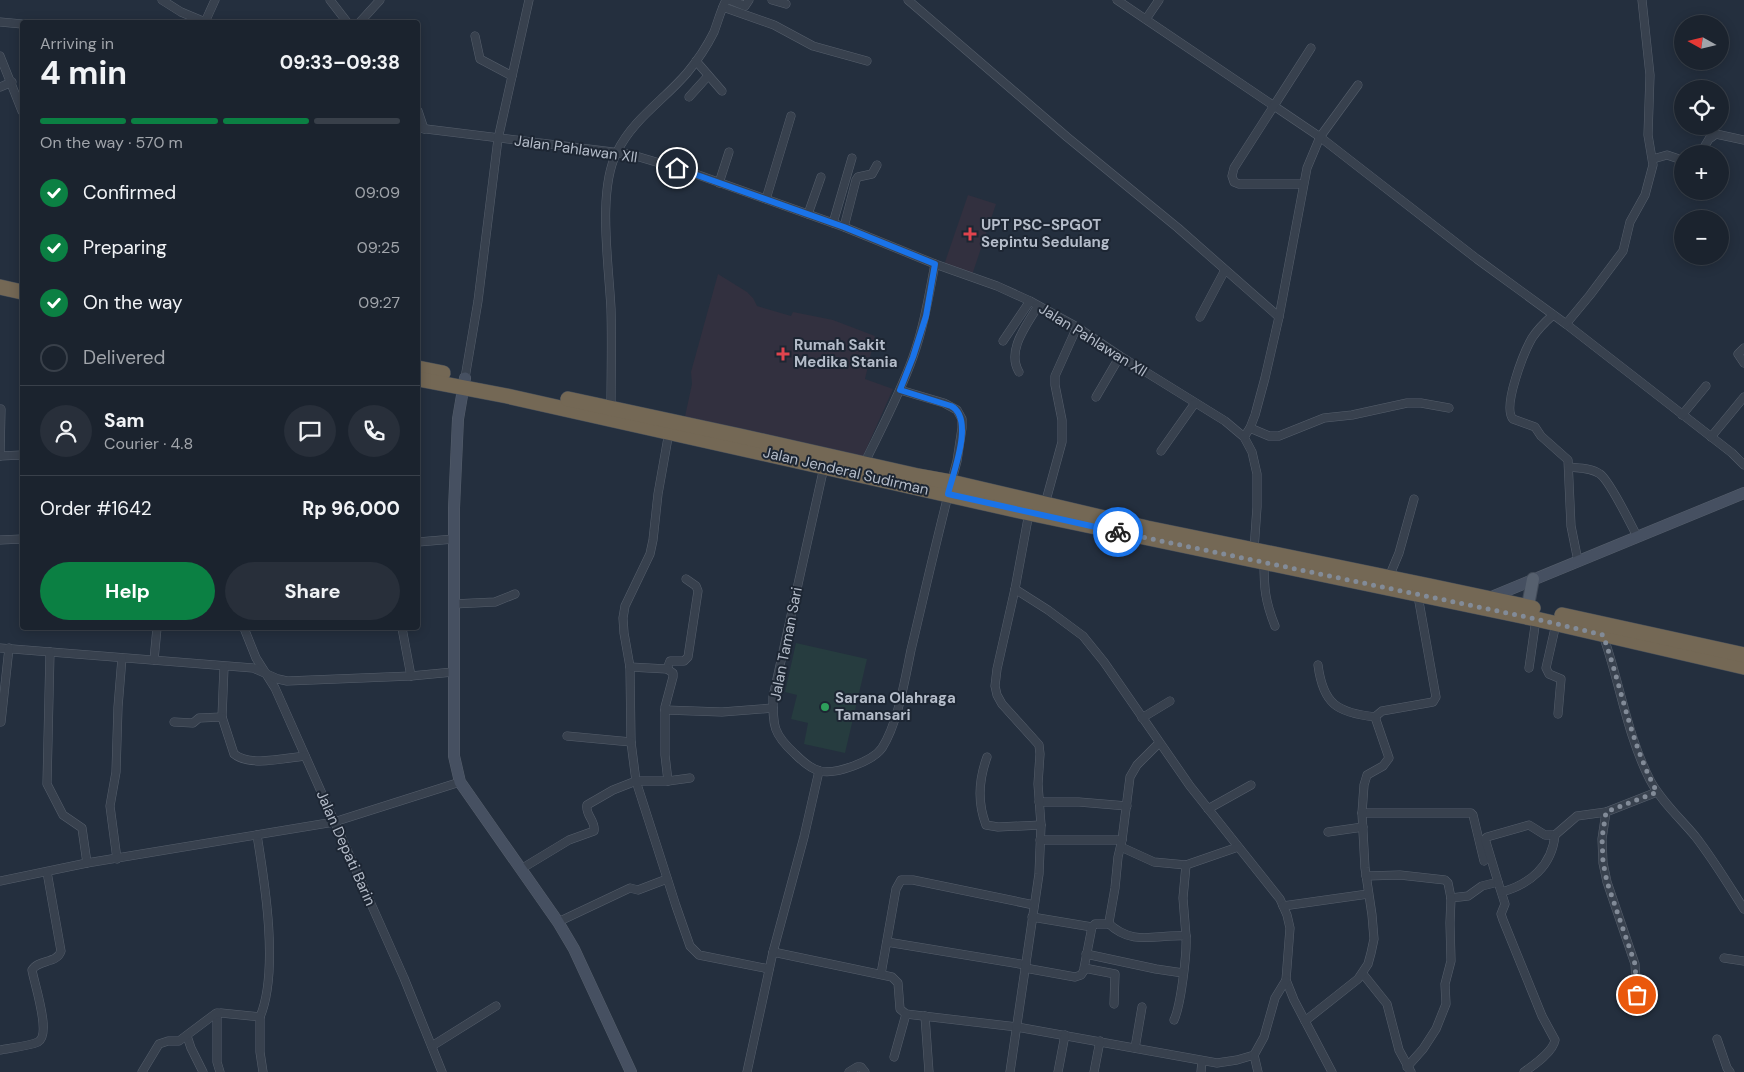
<!DOCTYPE html>
<meta charset="utf-8">
<style>
:root{--surface:#1b232e;--page:#282f3a;--text:#f1f3f6;--muted:#a0a4aa;--line:#39404a;--accent:#0b8043}
body{margin:0;font-family:"DM Sans",sans-serif;background:var(--page);color:var(--text);height:100vh;display:flex;flex-direction:column;font-size:19px;white-space:nowrap}
*{box-sizing:border-box;margin:0}
p{font-size:16px;color:var(--muted)}
.icon{flex:none;width:28px;height:28px;fill:none;stroke:currentColor;stroke-width:2;stroke-linecap:round;stroke-linejoin:round}
.map{position:relative;flex:1;overflow:hidden}
.sheet{position:absolute;left:20px;top:20px;width:400px;height:610px;display:flex;flex-direction:column;background:var(--surface);border-radius:5px;box-shadow:0 2px 12px #0003,0 0 0 1px var(--line)}
.sheet>*{flex:none}
.needle{width:32px;rotate:278deg}
.buttons{position:absolute;left:1674px;top:15px;display:grid;gap:10px}
.buttons a{display:grid;place-items:center;width:55px;height:55px;border-radius:50%;background:var(--surface);box-shadow:0 2px 12px #0003,0 0 0 1px var(--line);font-size:25px}
.pin{position:absolute;display:grid;place-items:center;width:42px;height:42px;color:#fff;margin:-21px;border:2px solid #fff;border-radius:50%;box-shadow:0 1px 5px #0007}
.courier{position:absolute;display:grid;place-items:center;width:50px;height:50px;margin:-25px;border:4px solid #1a73e8;border-radius:50%;background:#fff;color:#222;box-shadow:0 1px 6px #0007}
.overview em{font-style:normal;font-weight:700}
.overview div{display:flex;flex-direction:column-reverse}
.overview{display:flex;align-items:center;justify-content:space-between;height:85px;padding:0 20px}
h1{font-size:32px;font-weight:700;line-height:38px}
.bar{display:grid;grid-template-columns:repeat(4,1fr);gap:8px 5px;align-content:center;height:60px;padding:0 20px}
.bar i{height:6px;border-radius:4px;background:var(--line)}
.bar .selected{background:var(--accent)}
.bar p{grid-column:span 4}
.line{display:flex;align-items:center;gap:12px;padding:0 20px;border-top:1px solid var(--line)}
.line div{flex:1}
.round{display:grid;place-items:center;flex:none;width:52px;height:52px;border-radius:26px;background:var(--page)}
ol{padding:0 20px;list-style:none}
li{display:flex;align-items:center;gap:15px;height:55px}
li p{margin-inline-start:auto}
li .icon{padding:5px;border-radius:50%;background:var(--accent);color:#fff;stroke-width:4}
li:last-child{color:var(--muted)}
li i{width:28px;height:28px;border:2px solid var(--line);border-radius:50%}
.primary-button{display:flex;gap:10px;margin-top:auto;padding:10px 20px}
.primary-button a{flex:1;height:58px;border-radius:30px;background:var(--accent);color:#fff;font-size:20px;font-weight:700;line-height:58px;text-align:center}
.primary-button a+a{background:var(--page);color:var(--text)}
.map>svg:first-child{display:block}
.medical{fill:#32303f}
.green{fill:#263c3f}
.lines{fill:none;stroke-linecap:round;stroke-linejoin:round}
.street-casing{stroke:#565f6c;stroke-width:9}
.secondary-casing{stroke:#565f6c;stroke-width:12}
.primary-casing{stroke:#414a57;stroke-width:14}
.highway-casing{stroke:#434c59;stroke-width:16}
.street{stroke:#38414e;stroke-width:8}
.secondary{stroke:#465061;stroke-width:11}
.primary{stroke:#56606e;stroke-width:12}
.highway{stroke:#746855;stroke-width:15}
.done{stroke:#828b98;stroke-width:5;stroke-dasharray:0 9}
.route{stroke:#1a73e8;stroke-width:6}
.health-dot{fill:#e0444e;stroke:#1d2633;stroke-width:2}
.leisure-dot{fill:#2e9e5b;stroke:#1d2633;stroke-width:2}
.labels{text-anchor:middle;stroke-width:4;stroke-linejoin:round;paint-order:stroke}
.street-label{font-size:15px;fill:#b4bcc9;stroke:#1d2633}
.poi-label{font-size:15px;font-weight:bold;fill:#b4bcc9;stroke:#1d2633;text-anchor:start}
</style>
<div class="map">
<svg width="1744" height="1072" viewBox="0 0 1744 1072">
<rect width="100%" height="100%" fill="#242f3e"/>
<g class="medical">
<polygon points="968,195 996,204 972,275 944,265"/>
<polygon points="718,274 747,292 753,298 757,306 791,316 793,312 833,320 875,336 865,379 893,389 860,463 684,421 692,384 691,372"/>
</g>
<polygon class="green" points="796,643 867,659 845,753 804,744 808,723 791,719 797,695 785,692"/>
<g class="lines">
<g class="street-casing">
<g id="street">
<polyline points="162,0 181,12 205,22"/>
<polyline points="330,0 347,22"/>
<polyline points="730,0 745,6 749,0"/>
<polyline points="772,0 786,4"/>
<polyline points="908,0 1067,137 1178,228 1279,317"/>
<polyline points="1117,0 1320,137 1477,259 1566,324 1732,453 1744,465"/>
<polyline points="723,7 774,25 813,46 867,61"/>
<polyline points="1146,19 1159,0"/>
<polyline points="0,22 22,24"/>
<polyline points="205,22 215,0"/>
<polyline points="360,22 380,0"/>
<polyline points="475,36 480,59 512,76"/>
<polyline points="0,56 22,111"/>
<polyline points="696,61 722,91"/>
<polyline points="0,87 12,82"/>
<polyline points="689,97 708,76"/>
<polyline points="418,111 424,129"/>
<polyline points="418,128 629,154 690,172 844,227 935,264 997,286 1030,301 1077,327 1120,356 1225,421 1244,437 1252,452 1257,474 1257,507 1254,550"/>
<polyline points="1700,154 1709,139 1716,134 1744,140"/>
<polyline points="1653,159 1667,155 1682,160"/>
<polyline points="719,183 729,152"/>
<polyline points="1303,184 1239,184 1234,182 1232,176 1234,168 1311,48"/>
<polyline points="766,199 791,116"/>
<polyline points="808,214 821,177"/>
<polyline points="833,223 852,158"/>
<polyline points="844,227 856,180 858,177 872,174 877,165"/>
<path d="M1553,315c-8,7 -15,14 -21,23 -8,14 -30,69 -19,81l22,8 6,9 27,24 3,66 7,35"/>
<polyline points="1200,317 1225,270"/>
<polyline points="1566,324 1590,295 1623,251 1630,222 1645,195 1653,165 1648,135 1650,75 1642,0"/>
<polyline points="1003,341 1030,301"/>
<polyline points="1744,348 1738,354 1744,363"/>
<path d="M1019,372c-13,-22 8,-47 19,-66"/>
<polyline points="465,378 478,301 498,139 529,0"/>
<polyline points="1096,397 1120,356"/>
<path d="M611,407c0,-32 1,-65 0,-98 -2,-44 -14,-118 6,-157 16,-33 47,-52 70,-79 10,-12 20,-27 27,-41 4,-11 7,-22 12,-32"/>
<polyline points="1682,415 1706,386"/>
<polyline points="1250,428 1269,436 1279,436 1324,418 1352,415 1407,403 1421,403 1449,408"/>
<polyline points="669,432 658,494 653,540 650,554 625,606 623,618 624,633 630,667 631,742 636,781 676,906 690,946 699,955 769,969"/>
<polyline points="1244,437 1250,428 1255,415 1265,378 1279,317 1307,168 1320,137 1358,85"/>
<polyline points="1711,437 1744,397"/>
<polyline points="1161,451 1195,403"/>
<polyline points="0,456 1,409"/>
<polyline points="0,456 22,455"/>
<path d="M864,464c17,-35 36,-70 49,-107 11,-31 16,-62 22,-93"/>
<path d="M824,467l-51,230c0,29 0,37 22,57 6,6 16,15 25,17 16,4 53,-10 62,-23 16,-25 23,-69 29,-98 15,-63 29,-126 46,-189l5,-33v-9l-5,-9 -13,-7 -44,-13"/>
<path d="M1569,467c11,1 23,1 31,7 10,7 30,49 37,62"/>
<polyline points="1045,504 1062,442 1062,420 1055,385 1055,376 1077,327"/>
<polyline points="1029,513 1015,589 1048,610 1083,636 1104,662 1190,786 1280,899 1287,915 1290,928 1286,980 1294,1000 1332,1072"/>
<polyline points="0,540 22,539"/>
<polyline points="418,542 454,539"/>
<path d="M1264,562c0,26 1,39 11,64"/>
<polyline points="1389,577 1399,553 1414,499"/>
<polyline points="453,604 495,602 515,594"/>
<polyline points="1556,624 1546,668 1549,674 1561,679 1558,714"/>
<polyline points="244,628 256,658 275,688 404,978 442,1072"/>
<polyline points="402,628 411,676"/>
<path d="M1603,635c17,48 24,100 47,145 11,21 30,38 45,56 18,23 33,48 49,73"/>
<polyline points="0,648 253,668 278,679 287,681 411,676 453,672"/>
<polyline points="50,652 47,784 63,815 82,828 87,863"/>
<polyline points="154,660 157,628"/>
<path d="M1318,665c5,39 19,48 58,52"/>
<path d="M224,667l-2,50 12,37c16,13 51,4 71,2"/>
<polyline points="1529,668 1536,619"/>
<polyline points="667,669 670,661 684,661 688,657 698,591 696,586 686,579"/>
<polyline points="665,710 722,712 773,708"/>
<polyline points="1142,718 1170,701"/>
<polyline points="1,722 9,648"/>
<polyline points="174,722 193,723 199,718 222,717"/>
<polyline points="567,736 631,742"/>
<path d="M987,757c-8,22 -10,45 -1,68l12,2 43,-2"/>
<polyline points="668,781 690,778"/>
<polyline points="1039,802 1079,802 1127,806"/>
<polyline points="1208,809 1251,785"/>
<polyline points="1606,812 1602,839 1603,863 1607,882 1635,964 1637,995"/>
<polyline points="1362,813 1471,813 1473,815 1484,861"/>
<polyline points="1328,832 1363,827"/>
<path d="M257,835c8,49 22,136 3,182"/>
<polyline points="1040,840 1122,840"/>
<polyline points="1121,847 1154,862 1186,865 1238,847"/>
<polyline points="117,859 110,806 116,772 118,707 122,658"/>
<path d="M521,869l48,-29 25,-9c2,-10 -9,-16 -7,-26l26,-15 23,-9h32l-3,-26v-48l8,-30v-4l-6,-4 -37,-2"/>
<polyline points="1366,876 1400,875 1445,880 1448,883 1451,898 1468,896 1482,886 1498,882 1486,842 1485,839 1487,837 1529,825 1545,835 1555,835 1577,816 1606,812 1657,792"/>
<polyline points="0,881 87,863 334,822 460,782"/>
<path d="M1498,882l7,22 -4,10 2,6 39,96 13,24c-2,12 -21,25 -31,32"/>
<path d="M1502,892c28,-8 50,-26 53,-57"/>
<polyline points="1283,906 1368,894"/>
<polyline points="1032,917 1092,927"/>
<polyline points="558,922 630,888 638,890 667,879"/>
<path d="M1108,923c25,24 48,11 78,13 1,17 -5,69 -12,84"/>
<polyline points="1186,936 1183,898 1186,865"/>
<polyline points="887,942 1026,965"/>
<polyline points="773,952 892,977 898,983 900,1009 906,1014 1017,1027 1217,1063 1237,1060 1254,1055 1264,1037 1275,998 1286,980"/>
<polyline points="1086,954 1156,969 1183,973"/>
<polyline points="1724,958 1744,961"/>
<polyline points="1025,968 1075,977 1081,975 1085,969"/>
<polyline points="881,974 896,889 901,880 913,880 1034,905"/>
<polyline points="1363,974 1387,1004 1399,1050 1411,1072"/>
<polyline points="1114,1004 1115,974 1084,968 1092,927 1095,924 1107,924 1109,922 1115,888 1118,857 1122,840 1130,777 1137,765 1159,743"/>
<polyline points="217,1013 217,1062 220,1072"/>
<polyline points="925,1016 929,1072"/>
<polyline points="1305,1021 1358,979 1368,964 1371,953 1374,939 1372,915 1365,868 1362,813 1364,785 1367,775 1383,766 1389,758 1376,720 1376,716 1382,711 1433,702 1436,697 1418,596"/>
<polyline points="187,1036 191,1048 203,1072"/>
<polyline points="1717,1039 1727,1068 1730,1072"/>
<polyline points="432,1046 496,1006"/>
<polyline points="1135,1048 1142,1007"/>
<path d="M0,1050c11,-2 29,-4 38,-8 14,-7 -4,-59 -6,-72 6,-11 25,-6 29,-19l-14,-79"/>
<polyline points="1254,1055 1258,1072"/>
<polyline points="894,1057 906,1014"/>
<polyline points="1407,1067 1423,1049 1436,1029 1446,1004 1445,984 1451,961 1450,923 1451,898"/>
<polyline points="142,1072 159,1044 168,1041 179,1041 215,1014 221,1013 260,1017 260,1052 263,1072"/>
<polyline points="747,1072 773,952 804,837 819,771"/>
<polyline points="849,1072 857,1067 861,1067 865,1072"/>
<polyline points="1010,1072 1039,874 1041,825 1038,784 1040,754 1039,745 1002,704 997,695 995,686 997,669 1015,589"/>
<polyline points="1058,1072 1065,1035"/>
<polyline points="1094,1072 1100,1041"/>
<polyline points="1201,1072 1202,1061"/>
</g>
</g>
<g class="secondary-casing">
<g id="secondary">
<polyline points="465,378 458,419 454,508 454,756 460,782 558,922 574,949 631,1072"/>
<polyline points="1489,598 1744,493"/>
</g>
</g>
<g class="primary-casing">
<polyline id="primary" points="1526,616 1533,579"/>
</g>
<g class="highway-casing">
<g id="highway">
<polyline points="0,287 22,292"/>
<polyline points="418,368 443,373"/>
<polyline points="418,379 507,396 1029,513 1536,619 1744,667"/>
<polyline points="568,399 740,436 918,476 951,482 1147,528 1430,586 1533,608"/>
<polyline points="1562,615 1744,655"/>
</g>
</g>
<use href="#street" class="street"/>
<use href="#secondary" class="secondary"/>
<use href="#primary" class="primary"/>
<use href="#highway" class="highway"/>
</g>
<g class="lines">
<path class="done" d="M1118,532l418,87 67,16c19,53 27,107 54,157l-51,20 -4,26 1,24 4,20 28,82 2,31"/>
<path class="route" d="M677,168l167,59 91,37 -9,52 -13,41 -13,33 51,16c24,12 2,67 -3,88l170,38"/>
</g>
<g class="health-dot">
<path d="M967.5 226.5h5v5h5v5h-5v5h-5v-5h-5v-5h5z"/>
<path d="M780.5 346.5h5v5h5v5h-5v5h-5v-5h-5v-5h5z"/>
</g>
<circle class="leisure-dot" cx="825" cy="707" r="5"/>
<g class="labels">
<g class="street-label">
<text transform="translate(576 149) rotate(8)" y="5">Jalan Pahlawan XII</text>
<text transform="translate(1093 340) rotate(32)" y="5">Jalan Pahlawan XII</text>
<text transform="translate(846 471) rotate(13)" y="5">Jalan Jenderal Sudirman</text>
<text transform="translate(786 644) rotate(-79)" y="5">Jalan Taman Sari</text>
<text transform="translate(346 848) rotate(66)" y="5">Jalan Depati Barin</text>
</g>
<g class="poi-label">
<text x="981" y="230">UPT PSC-SPGOT<tspan x="981" dy="17">Sepintu Sedulang</tspan></text>
<text x="794" y="350">Rumah Sakit<tspan x="794" dy="17">Medika Stania</tspan></text>
<text x="835" y="703">Sarana Olahraga<tspan x="835" dy="17">Tamansari</tspan></text>
</g>
</g>
</svg>
<div class="buttons">
<a><svg class="needle" viewBox="-14 -14 28 28"><path d="M0-13l5 13h-10z" fill="#e53935"/><path d="M0 13l5-13h-10z" fill="#a0a4aa"/></svg></a>
<a><svg class="icon" aria-label="locate" viewBox="0 0 24 24"><circle cx="12" cy="12" r="6"/><path d="M12 2v4M12 18v4M2 12h4M18 12h4"/></svg></a>
<a>+</a>
<a>−</a>
</div>
<div class="pin" style="left:1637px;top:995px;background:#ea580c"><svg class="icon" aria-label="bag" viewBox="0 0 24 24"><path d="M5 8h14l-1 12H6zM9 8a3 3 0 0 1 6 0"/></svg></div>
<div class="pin" style="left:677px;top:168px;background:#1f2937"><svg class="icon" aria-label="home" viewBox="0 0 24 24"><path d="M3 11l9-7 9 7M6 9v11h12V9"/></svg></div>
<div class="courier" style="left:1118px;top:532px"><svg class="icon" aria-label="bike" viewBox="0 0 24 24"><circle cx="6" cy="16" r="4"/><circle cx="18" cy="16" r="4"/><path d="M6 16l4-8h5l3 8M10 8l3 8H6M13 5h3"/></svg></div>
<section class="sheet">
<div class="overview"><div><h1>4 min</h1><p>Arriving in</p></div><em>09:33–09:38</em></div>
<div class="bar"><i class="selected"></i><i class="selected"></i><i class="selected"></i><i></i><p>On the way · 570 m</p></div>
<ol>
<li><svg class="icon" aria-label="check" viewBox="0 0 24 24"><path d="M5 12l5 5 9-10"/></svg>Confirmed<p>09:09</p></li>
<li><svg class="icon" aria-label="check" viewBox="0 0 24 24"><path d="M5 12l5 5 9-10"/></svg>Preparing<p>09:25</p></li>
<li><svg class="icon" aria-label="check" viewBox="0 0 24 24"><path d="M5 12l5 5 9-10"/></svg>On the way<p>09:27</p></li>
<li><i></i>Delivered</li>
</ol>
<div class="line" style="height:90px"><a class="round"><svg class="icon" aria-label="person" viewBox="0 0 24 24"><circle cx="12" cy="8" r="4"/><path d="M4 21q1-7 8-7t8 7"/></svg></a><div><b>Sam</b><p>Courier · 4.8</p></div><a class="round"><svg class="icon" aria-label="chat" viewBox="0 0 24 24"><path d="M4 5h16v11H9l-5 4z"/></svg></a><a class="round"><svg class="icon" aria-label="phone" viewBox="0 0 24 24"><path d="M5 4h4l2 5-3 2q2 4 5 5l2-3 5 2v4C11 20 4 13 5 4z"/></svg></a></div>
<div class="line" style="height:65px"><div>Order #1642</div><b>Rp 96,000</b></div>
<div class="primary-button"><a>Help</a><a>Share</a></div>
</section>
</div>
